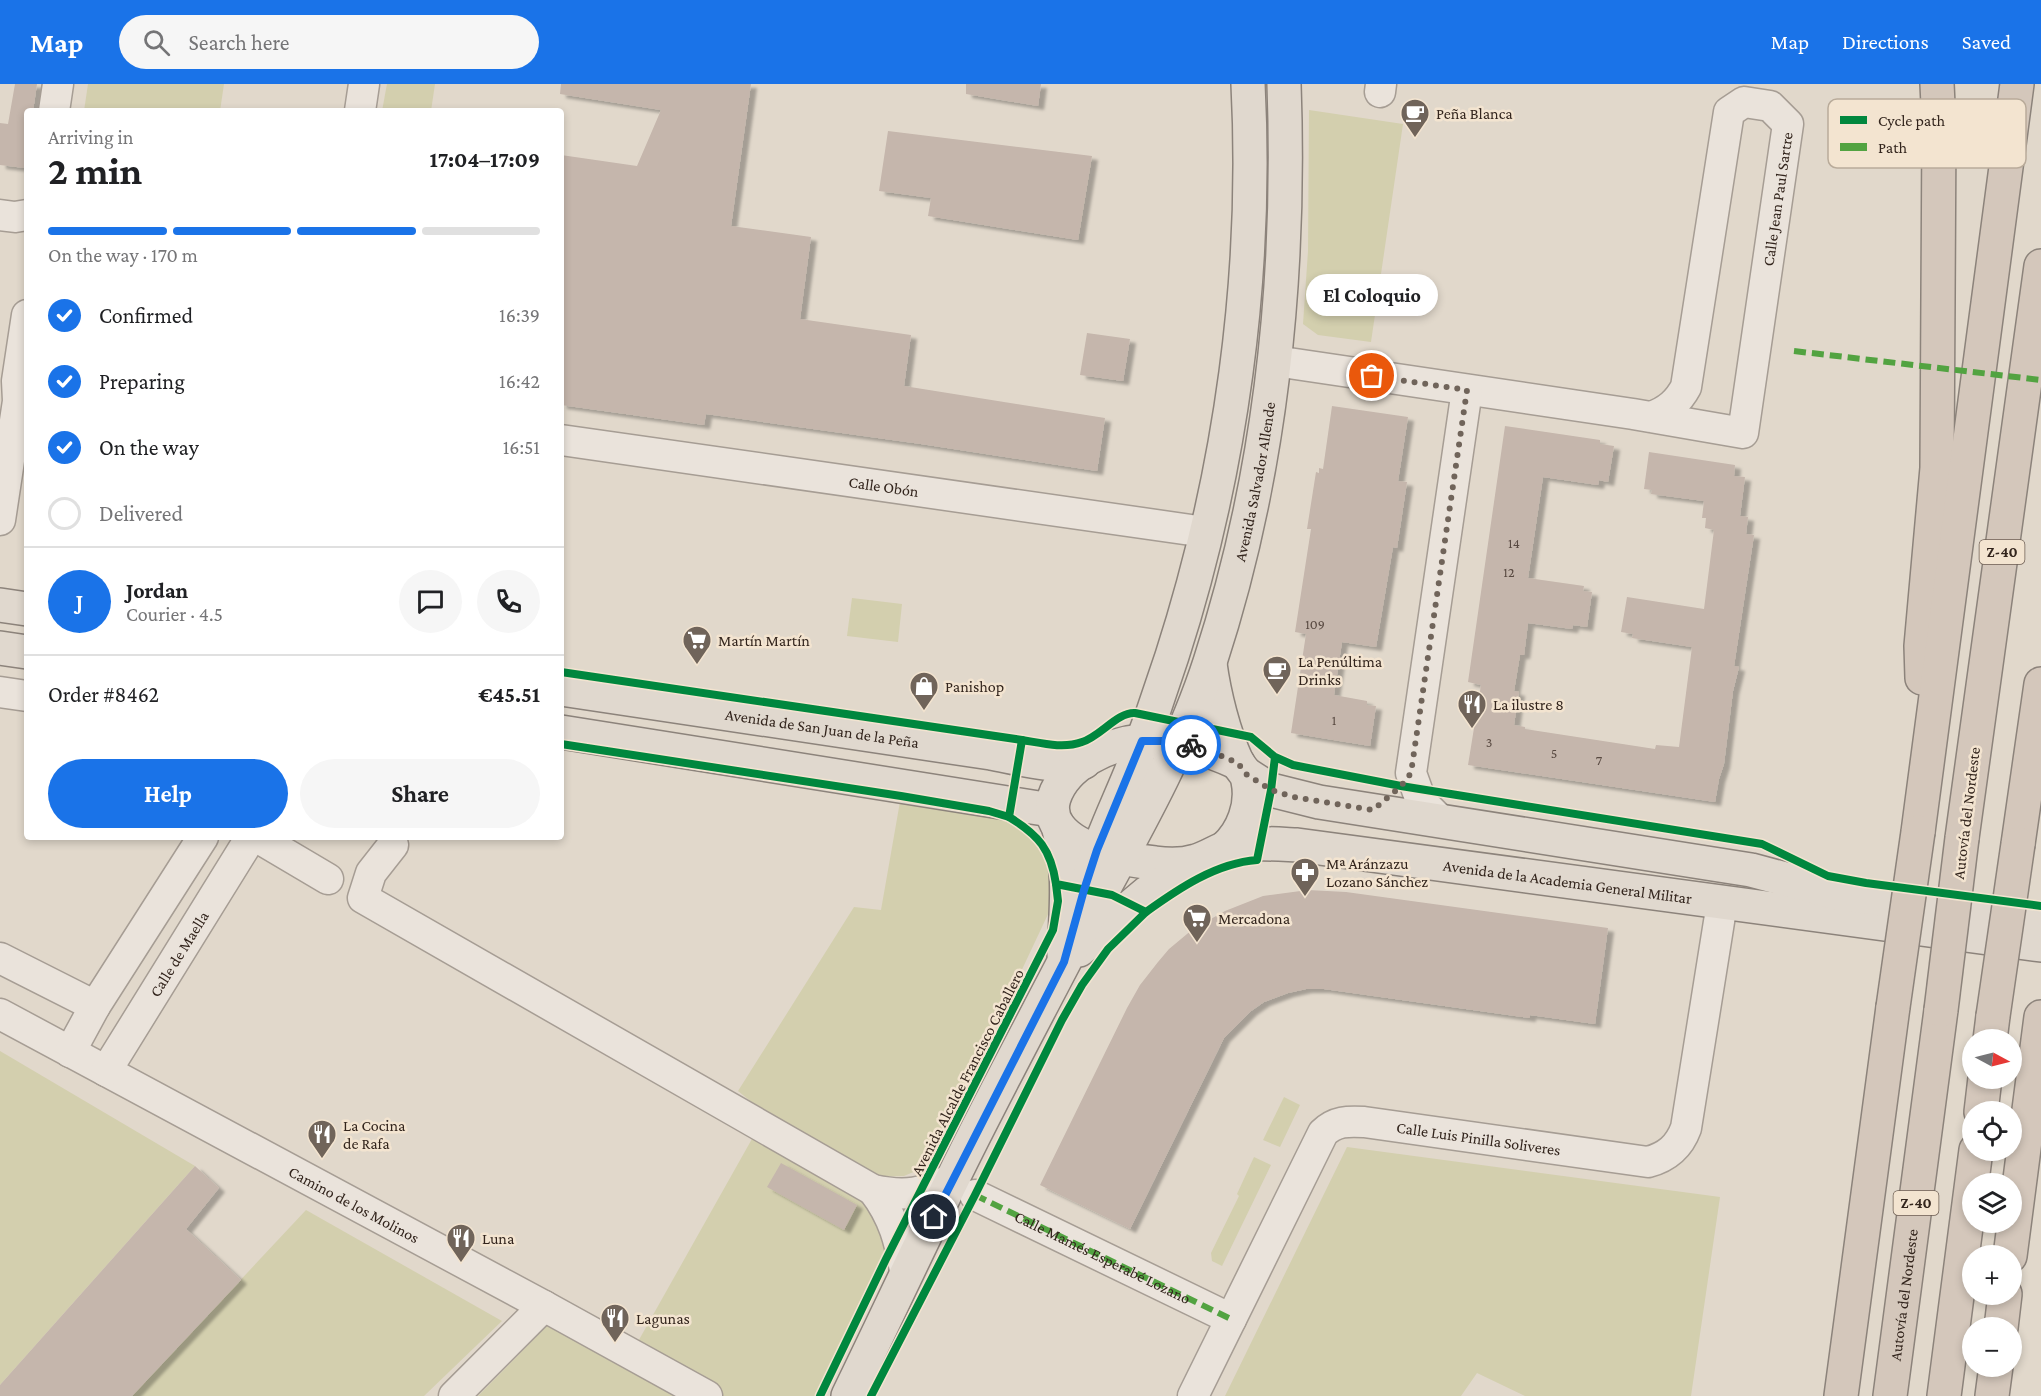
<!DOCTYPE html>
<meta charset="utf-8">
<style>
:root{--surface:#fff;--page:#f6f6f6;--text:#202124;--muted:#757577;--line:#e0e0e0;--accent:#1a73e8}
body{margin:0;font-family:"Crimson Pro",serif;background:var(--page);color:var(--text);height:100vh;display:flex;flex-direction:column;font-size:22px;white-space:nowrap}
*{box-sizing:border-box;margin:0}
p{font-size:20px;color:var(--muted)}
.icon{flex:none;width:33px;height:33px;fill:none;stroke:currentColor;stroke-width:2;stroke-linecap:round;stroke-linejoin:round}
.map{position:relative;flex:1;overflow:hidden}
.drawer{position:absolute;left:24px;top:24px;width:540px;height:732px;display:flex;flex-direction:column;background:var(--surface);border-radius:6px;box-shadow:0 3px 9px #0003}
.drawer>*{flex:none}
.needle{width:39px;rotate:97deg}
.buttons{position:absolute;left:1962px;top:945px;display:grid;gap:12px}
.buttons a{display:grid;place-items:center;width:60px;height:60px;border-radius:50%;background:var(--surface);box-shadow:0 3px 9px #0003;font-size:30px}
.pin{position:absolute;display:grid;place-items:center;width:51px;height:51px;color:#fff;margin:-26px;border:3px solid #fff;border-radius:50%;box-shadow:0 2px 6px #0007}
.courier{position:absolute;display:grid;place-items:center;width:60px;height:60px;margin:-30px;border:4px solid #1a73e8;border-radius:50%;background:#fff;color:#222;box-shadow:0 2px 8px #0007}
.bubble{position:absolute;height:42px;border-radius:21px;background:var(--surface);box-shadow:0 3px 9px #0003;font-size:20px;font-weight:700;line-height:42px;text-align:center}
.overview em{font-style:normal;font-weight:700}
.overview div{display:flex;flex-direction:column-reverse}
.overview{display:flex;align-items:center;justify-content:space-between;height:102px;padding:0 24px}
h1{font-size:39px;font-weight:700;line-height:45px}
.bar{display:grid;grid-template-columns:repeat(4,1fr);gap:9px 6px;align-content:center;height:72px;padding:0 24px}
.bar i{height:8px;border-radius:4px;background:var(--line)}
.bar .current{background:var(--accent)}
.bar p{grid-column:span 4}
.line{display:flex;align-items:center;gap:15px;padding:0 24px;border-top:2px solid var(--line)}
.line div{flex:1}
.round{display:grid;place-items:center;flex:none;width:63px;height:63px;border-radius:32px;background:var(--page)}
ol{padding:0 24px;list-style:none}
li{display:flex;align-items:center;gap:18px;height:66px}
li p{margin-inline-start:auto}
li .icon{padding:6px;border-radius:50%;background:var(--accent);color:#fff;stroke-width:4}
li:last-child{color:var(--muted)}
li i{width:33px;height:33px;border:3px solid var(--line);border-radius:50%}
.action{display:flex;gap:12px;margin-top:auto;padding:12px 24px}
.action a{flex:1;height:69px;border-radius:36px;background:var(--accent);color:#fff;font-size:24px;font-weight:700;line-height:69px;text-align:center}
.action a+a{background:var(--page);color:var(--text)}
header{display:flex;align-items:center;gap:36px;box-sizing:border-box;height:84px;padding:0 30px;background:var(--accent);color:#fff}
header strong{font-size:28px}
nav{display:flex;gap:33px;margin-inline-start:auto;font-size:21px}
.search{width:420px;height:54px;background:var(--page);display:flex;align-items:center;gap:15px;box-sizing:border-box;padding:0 21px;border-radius:33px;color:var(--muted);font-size:22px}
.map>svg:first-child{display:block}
.green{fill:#d3cfae}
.building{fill:#c5b6ac;filter:url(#shadow)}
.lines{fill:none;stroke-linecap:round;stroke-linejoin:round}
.minor-casing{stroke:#a69d94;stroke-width:33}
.major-casing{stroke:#8c837b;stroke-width:36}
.highway-casing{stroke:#8c837b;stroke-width:36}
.minor{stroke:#eae3db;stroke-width:30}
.major{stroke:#e0d8ce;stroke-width:33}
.highway{stroke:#d4c7bb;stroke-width:33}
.highway-bridge-casing{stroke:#8c837b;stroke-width:36;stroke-linecap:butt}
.highway-bridge{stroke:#d4c7bb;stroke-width:33}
.quiet{stroke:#52a341;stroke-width:6;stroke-dasharray:12 6;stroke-linecap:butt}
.cycleway-casing{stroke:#f3e4d0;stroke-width:11}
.cycleway{stroke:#00873e;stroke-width:8}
.done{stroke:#70645a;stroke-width:6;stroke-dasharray:0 10.8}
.route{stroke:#1a73e8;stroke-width:8}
.labels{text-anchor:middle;stroke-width:5;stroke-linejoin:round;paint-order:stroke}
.number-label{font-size:14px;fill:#584941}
.shield{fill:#f3e4d0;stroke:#6d5e53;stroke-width:1.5}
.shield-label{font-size:15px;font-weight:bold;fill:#33251d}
.poi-label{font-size:16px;fill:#33251d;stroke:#f3e4d0;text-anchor:start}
.street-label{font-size:16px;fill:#33251d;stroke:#f3e4d0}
.key{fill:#f3e4d0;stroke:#b9ab9a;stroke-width:1.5}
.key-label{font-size:16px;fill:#33251d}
</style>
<header>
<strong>Map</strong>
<div class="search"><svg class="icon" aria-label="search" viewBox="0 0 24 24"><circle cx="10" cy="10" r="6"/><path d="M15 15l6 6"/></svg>Search here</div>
<nav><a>Map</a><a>Directions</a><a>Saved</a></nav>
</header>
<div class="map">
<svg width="2041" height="1312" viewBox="0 0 2041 1312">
<defs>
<filter id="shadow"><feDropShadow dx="6" dy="4" stdDeviation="1.5" flood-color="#0004"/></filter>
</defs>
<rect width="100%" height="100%" fill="#e1d8cb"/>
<g class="green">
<polygon points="88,0 224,0 220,27 84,27"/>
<polygon points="387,0 435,0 431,27 382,27"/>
<polygon points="1309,26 1403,40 1371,258 1318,251 1303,240 1308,167"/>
<polygon points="852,514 902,520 898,558 847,552"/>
<path d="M901,712l108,21c41,24 42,50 41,93l-120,255 -26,11 -24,1 -13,33 31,27 -78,159h-110l-79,-42 135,-240 -28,-23 116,-184 27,3z"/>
<polygon points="0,967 195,1082 0,1301"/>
<polygon points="1284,1013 1300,1021 1280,1063 1263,1056"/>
<polygon points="1347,1063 1720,1113 1691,1312 1525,1312 1477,1289 1461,1312 1225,1312"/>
<polygon points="1254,1073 1271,1081 1222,1182 1212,1177 1211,1169 1239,1112 1237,1110"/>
<polygon points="306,1126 502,1237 424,1312 132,1312"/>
<polygon points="547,1242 677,1312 478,1312"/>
</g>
<g class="building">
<polygon points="15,0 37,0 33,27 27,27 27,69 25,84 0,81 0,39 8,40"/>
<polygon points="561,0 751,0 731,142 811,153 800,235 911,251 904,302 1105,334 1097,387 921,360 706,330 704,341 561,321 561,260 564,237 561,236 561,71 637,82 661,26 560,10"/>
<polygon points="966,0 1041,0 1038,22 966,10"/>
<polygon points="888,47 1092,72 1078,156 928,132 931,114 879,107"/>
<polygon points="1087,249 1130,255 1123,297 1080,291"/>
<polygon points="1332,322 1408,333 1398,397 1407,398 1397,464 1393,463 1376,563 1342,558 1334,611 1367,617 1367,621 1376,622 1370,662 1291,649 1306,550 1295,548 1311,445 1307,445 1316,388 1319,389 1319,384 1323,385"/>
<polygon points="1505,342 1600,356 1600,360 1614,362 1608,398 1599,396 1598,401 1543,393 1528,494 1584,502 1583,507 1592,508 1587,543 1573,541 1572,545 1528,539 1524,571 1520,571 1514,607 1519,608 1514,641 1525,643 1525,645 1655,665 1656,661 1679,663 1692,563 1632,554 1633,550 1621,548 1627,513 1704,525 1714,446 1705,444 1706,434 1702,434 1704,417 1651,410 1652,406 1644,405 1649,368 1735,381 1734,392 1745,393 1740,432 1748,433 1746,450 1754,451 1734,582 1739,583 1733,607 1724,680 1719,695 1715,718 1468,681 1481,601 1468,598"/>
<polygon points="1308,806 1346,808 1608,844 1595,940 1530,931 1530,934 1324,905 1306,905 1288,909 1264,918 1251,927 1224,954 1130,1145 1040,1101 1127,924 1140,901 1158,878 1169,865 1193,845 1225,827 1263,812"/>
<polygon points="781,1079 857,1121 844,1146 767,1103"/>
<polygon points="195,1082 219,1104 186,1145 241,1196 132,1312 0,1312 0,1301"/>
</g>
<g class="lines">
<g class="minor-casing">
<g id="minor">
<polyline points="1380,8 1381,0"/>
<polyline points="54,27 58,0"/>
<polyline points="360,27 364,0"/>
<polyline points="0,131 15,133 27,131"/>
<path id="s1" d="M1275,277l358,53 110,19 45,-309 -18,-18 -26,-4 -15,10 -43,275c-8,15 -18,24 -35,30"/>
<path id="s2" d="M561,356l644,92"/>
<polyline points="0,436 18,317 17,297 27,231"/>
<polyline points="0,608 27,612"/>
<polyline points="1440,736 1421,717 1411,689 1467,306"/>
<polyline points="257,753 328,795"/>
<path d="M393,761l-22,28 -8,25 510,292c32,7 51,4 80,-12"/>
<polyline points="0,874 95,922"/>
<path id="s3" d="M0,930l544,292 163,90"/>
<polyline points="70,968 95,922 203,753"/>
<path id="s4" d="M106,987l145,-234"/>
<path d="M873,1106c21,27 27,52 33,86"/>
<polyline points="975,1111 1231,1235"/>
<polyline points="454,1312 544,1222"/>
<path id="s5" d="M1193,1312l130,-263c12,-12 25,-12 41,-11l284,40c19,-5 31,-15 38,-34l36,-225"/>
</g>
</g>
<g class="major-casing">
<g id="major">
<polyline points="0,521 27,525"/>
<polyline points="0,564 27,568"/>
<path d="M1210,580c4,30 14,70 27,98 4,7 10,11 11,19 5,24 -5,51 -23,67"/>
<path id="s6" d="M561,605l430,64c31,6 62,15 93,9"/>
<polyline points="561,648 1051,726"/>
<path id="s7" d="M1238,679c-31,-14 -63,-25 -97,-22 -33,3 -76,23 -87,57 -3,10 -2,20 5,29 19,25 67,33 96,36 14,2 28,2 41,-2 11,-3 22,-11 33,-14 23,-5 46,-3 68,-2l744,100"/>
<polyline points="1246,690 1271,706 1319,718 1751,786 1841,810 2041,836"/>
<path d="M1058,742c13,42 8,86 6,129"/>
<path d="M1091,788c11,-36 28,-70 42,-105 14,-37 27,-74 39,-111 59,-183 86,-380 76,-572"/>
<polyline points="1079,866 1147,809 1196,778"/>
<path id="s8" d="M848,1312c35,-72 69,-145 104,-216 35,-72 73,-143 110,-214 52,-100 113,-196 148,-304 61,-187 81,-382 74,-578"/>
</g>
</g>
<g class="highway-casing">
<g id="highway">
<polyline points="1922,594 1921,562 1937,384 1939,41 1937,0"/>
<polyline points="1918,748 2017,0"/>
<polyline points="1962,754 2041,182"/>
<polyline points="2018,760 2041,600"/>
<polyline points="1990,956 1993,932"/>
<polyline points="1981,1028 1985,994"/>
<polyline points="2010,1172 2041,933"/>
<polyline points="2001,1244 2005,1210"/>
<polyline points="1841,1312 1893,923"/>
<path id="s9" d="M1890,1312l51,-386"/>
<polyline points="1944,1312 1976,1066"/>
<polyline points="1992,1312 1996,1282"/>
</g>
</g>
<use href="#minor" class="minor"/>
<use href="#major" class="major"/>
<use href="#highway" class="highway"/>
<g class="highway-bridge-casing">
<g id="highway-bridge">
<polyline points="1893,923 1918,748"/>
<polyline points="1941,926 1962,754"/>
<polyline points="1993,932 2018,760"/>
</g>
</g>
<use href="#highway-bridge" class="highway-bridge"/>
<g class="quiet">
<polyline points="1794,267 2041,296"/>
<path id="s10" d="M975,1111l256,124"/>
</g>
<g class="cycleway-casing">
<g id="cycleway">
<polyline points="561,588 1022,656"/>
<polyline points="561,660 901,712 989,727 1009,733"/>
<path d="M1275,673l-4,33 -14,70c-41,3 -79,29 -111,52l-34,-17 -56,-11c-5,-34 -17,-49 -47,-67l13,-77c19,3 41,9 60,2 19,-6 35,-30 53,-29l116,24 24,20 18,8 108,21 361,58 66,32 38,7 175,23"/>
<polyline points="820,1312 886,1175 1053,846 1058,817 1056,800"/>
<polyline points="871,1312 975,1111 1062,936 1082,901 1108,865 1146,828"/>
</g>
</g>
<use href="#cycleway" class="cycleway"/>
</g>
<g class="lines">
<polyline class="done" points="1191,661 1210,667 1238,679 1246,690 1271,706 1293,713 1373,726 1401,702 1411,689 1467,306 1372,292"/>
<polyline class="route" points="934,1133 1064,878 1084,806 1097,766 1142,657 1161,657 1191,661"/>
</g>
<defs>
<g id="cafe-pin" transform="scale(1.5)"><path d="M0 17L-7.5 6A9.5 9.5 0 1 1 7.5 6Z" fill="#70645a" stroke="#f3e4d0"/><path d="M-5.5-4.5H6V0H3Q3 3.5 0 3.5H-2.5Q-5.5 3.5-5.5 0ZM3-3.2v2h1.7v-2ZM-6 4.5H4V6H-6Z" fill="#fff"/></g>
<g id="supermarket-pin" transform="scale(1.5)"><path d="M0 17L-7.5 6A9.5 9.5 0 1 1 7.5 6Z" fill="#70645a" stroke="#f3e4d0"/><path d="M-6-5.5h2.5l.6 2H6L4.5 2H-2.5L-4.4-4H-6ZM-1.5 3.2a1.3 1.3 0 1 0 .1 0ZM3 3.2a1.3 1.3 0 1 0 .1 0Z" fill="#fff"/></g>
<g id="shop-pin" transform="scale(1.5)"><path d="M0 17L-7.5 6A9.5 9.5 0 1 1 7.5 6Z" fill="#70645a" stroke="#f3e4d0"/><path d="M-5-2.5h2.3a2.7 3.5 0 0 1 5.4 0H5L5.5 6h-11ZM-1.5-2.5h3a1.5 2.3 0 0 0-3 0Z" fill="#fff"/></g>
<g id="restaurant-pin" transform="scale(1.5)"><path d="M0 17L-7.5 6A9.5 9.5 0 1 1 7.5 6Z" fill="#70645a" stroke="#f3e4d0"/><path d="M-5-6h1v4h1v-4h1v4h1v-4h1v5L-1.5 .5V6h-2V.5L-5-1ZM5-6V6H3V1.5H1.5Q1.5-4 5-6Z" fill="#fff"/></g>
<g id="pharmacy-pin" transform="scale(1.5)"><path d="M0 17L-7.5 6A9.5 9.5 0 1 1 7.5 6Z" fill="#70645a" stroke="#f3e4d0"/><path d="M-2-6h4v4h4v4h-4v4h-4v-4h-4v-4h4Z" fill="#fff"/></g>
</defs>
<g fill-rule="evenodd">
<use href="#cafe-pin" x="1415" y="29"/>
<use href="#supermarket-pin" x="697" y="556"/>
<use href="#cafe-pin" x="1277" y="586"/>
<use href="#shop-pin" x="924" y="602"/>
<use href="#restaurant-pin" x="1472" y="620"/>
<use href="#pharmacy-pin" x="1305" y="788"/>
<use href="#supermarket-pin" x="1197" y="834"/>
<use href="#restaurant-pin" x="322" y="1050"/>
<use href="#restaurant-pin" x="461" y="1154"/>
<use href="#restaurant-pin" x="615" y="1234"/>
</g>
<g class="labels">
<g class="number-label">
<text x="1514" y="464">14</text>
<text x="1509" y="493">12</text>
<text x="1315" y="545">109</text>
<text x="1334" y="641">1</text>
<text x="1489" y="663">3</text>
<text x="1554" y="674">5</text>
<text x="1599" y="681">7</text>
</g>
<g class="shield">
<rect x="1979.5" y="456" width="45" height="24" rx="4.5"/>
<rect x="1893.5" y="1107" width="45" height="24" rx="4.5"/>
</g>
<g class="shield-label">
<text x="2002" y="473">Z-40</text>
<text x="1916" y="1124">Z-40</text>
</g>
<g class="poi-label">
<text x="1436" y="35">Peña Blanca</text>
<text x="718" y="562">Martín Martín</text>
<text x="1298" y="583">La Penúltima<tspan x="1298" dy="18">Drinks</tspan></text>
<text x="945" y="608">Panishop</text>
<text x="1493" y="626">La ilustre 8</text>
<text x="1326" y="785">Mª Aránzazu<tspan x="1326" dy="18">Lozano Sánchez</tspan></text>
<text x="1218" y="840">Mercadona</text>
<text x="343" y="1047">La Cocina<tspan x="343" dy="18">de Rafa</tspan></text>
<text x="482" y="1160">Luna</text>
<text x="636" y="1240">Lagunas</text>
</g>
<g class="street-label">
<text dy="6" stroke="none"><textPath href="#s1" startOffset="710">Calle Jean Paul Sartre</textPath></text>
<text dy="6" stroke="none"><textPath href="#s8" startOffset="1005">Avenida Salvador Allende</textPath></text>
<text dy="6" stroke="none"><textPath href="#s2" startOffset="326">Calle Obón</textPath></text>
<text dy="6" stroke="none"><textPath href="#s6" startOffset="264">Avenida de San Juan de la Peña</textPath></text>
<text transform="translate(1966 729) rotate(-83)" y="6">Autovía del Nordeste</text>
<text dy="6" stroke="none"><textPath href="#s7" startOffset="764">Avenida de la Academia General Militar</textPath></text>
<text dy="6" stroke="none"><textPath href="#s4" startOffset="138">Calle de Maella</textPath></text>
<text transform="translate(967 988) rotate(-63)" y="6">Avenida Alcalde Francisco Caballero</text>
<text dy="6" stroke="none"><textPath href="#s5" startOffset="453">Calle Luis Pinilla Soliveres</textPath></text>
<text dy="6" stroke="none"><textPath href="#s3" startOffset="402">Camino de los Molinos</textPath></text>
<text dy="6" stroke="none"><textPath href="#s10" startOffset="142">Calle Mamés Esperabé Lozano</textPath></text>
<text dy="6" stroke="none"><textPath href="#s9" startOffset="102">Autovía del Nordeste</textPath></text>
</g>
</g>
<rect x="1828" y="15" width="198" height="69" rx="9" class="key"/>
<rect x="1840" y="32" width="27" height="8" fill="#00873e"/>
<rect x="1840" y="59" width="27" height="8" fill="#52a341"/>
<g class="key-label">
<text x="1878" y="42">Cycle path</text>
<text x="1878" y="69">Path</text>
</g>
</svg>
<div class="buttons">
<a><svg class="needle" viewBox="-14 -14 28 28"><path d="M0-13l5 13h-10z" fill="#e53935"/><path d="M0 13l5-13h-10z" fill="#757577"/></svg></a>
<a><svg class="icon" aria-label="locate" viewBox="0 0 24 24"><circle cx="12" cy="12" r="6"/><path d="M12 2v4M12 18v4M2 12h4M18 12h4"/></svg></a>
<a><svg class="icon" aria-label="layers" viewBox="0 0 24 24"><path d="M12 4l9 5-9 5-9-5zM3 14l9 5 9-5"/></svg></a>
<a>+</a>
<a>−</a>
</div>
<div class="pin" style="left:1372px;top:292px;background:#ea580c"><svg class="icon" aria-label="bag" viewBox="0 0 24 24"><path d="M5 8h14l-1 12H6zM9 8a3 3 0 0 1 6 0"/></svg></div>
<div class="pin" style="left:934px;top:1133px;background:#1f2937"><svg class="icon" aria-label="home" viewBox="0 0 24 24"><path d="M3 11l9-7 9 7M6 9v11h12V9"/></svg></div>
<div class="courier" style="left:1191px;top:661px"><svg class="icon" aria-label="bike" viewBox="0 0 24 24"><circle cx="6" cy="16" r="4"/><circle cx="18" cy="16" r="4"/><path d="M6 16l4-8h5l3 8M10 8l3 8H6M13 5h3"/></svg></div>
<div class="bubble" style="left:1306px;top:190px;width:132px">El Coloquio</div>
<section class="drawer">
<div class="overview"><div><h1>2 min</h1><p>Arriving in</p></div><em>17:04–17:09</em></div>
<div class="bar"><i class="current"></i><i class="current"></i><i class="current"></i><i></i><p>On the way · 170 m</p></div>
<ol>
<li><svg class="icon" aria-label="check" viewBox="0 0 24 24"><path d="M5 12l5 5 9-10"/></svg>Confirmed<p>16:39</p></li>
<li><svg class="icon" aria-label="check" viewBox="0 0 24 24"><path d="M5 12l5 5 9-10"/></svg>Preparing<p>16:42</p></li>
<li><svg class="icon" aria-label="check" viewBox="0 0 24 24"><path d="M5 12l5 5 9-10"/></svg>On the way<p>16:51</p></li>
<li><i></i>Delivered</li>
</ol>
<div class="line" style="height:108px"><b class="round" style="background:var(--accent);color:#fff">J</b><div><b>Jordan</b><p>Courier · 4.5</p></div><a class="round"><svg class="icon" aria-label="chat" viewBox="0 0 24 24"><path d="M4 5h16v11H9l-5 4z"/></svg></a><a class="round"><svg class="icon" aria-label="phone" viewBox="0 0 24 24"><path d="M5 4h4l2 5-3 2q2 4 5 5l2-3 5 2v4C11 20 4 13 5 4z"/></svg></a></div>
<div class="line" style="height:78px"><div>Order #8462</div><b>€45.51</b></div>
<div class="action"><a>Help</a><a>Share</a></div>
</section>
</div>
